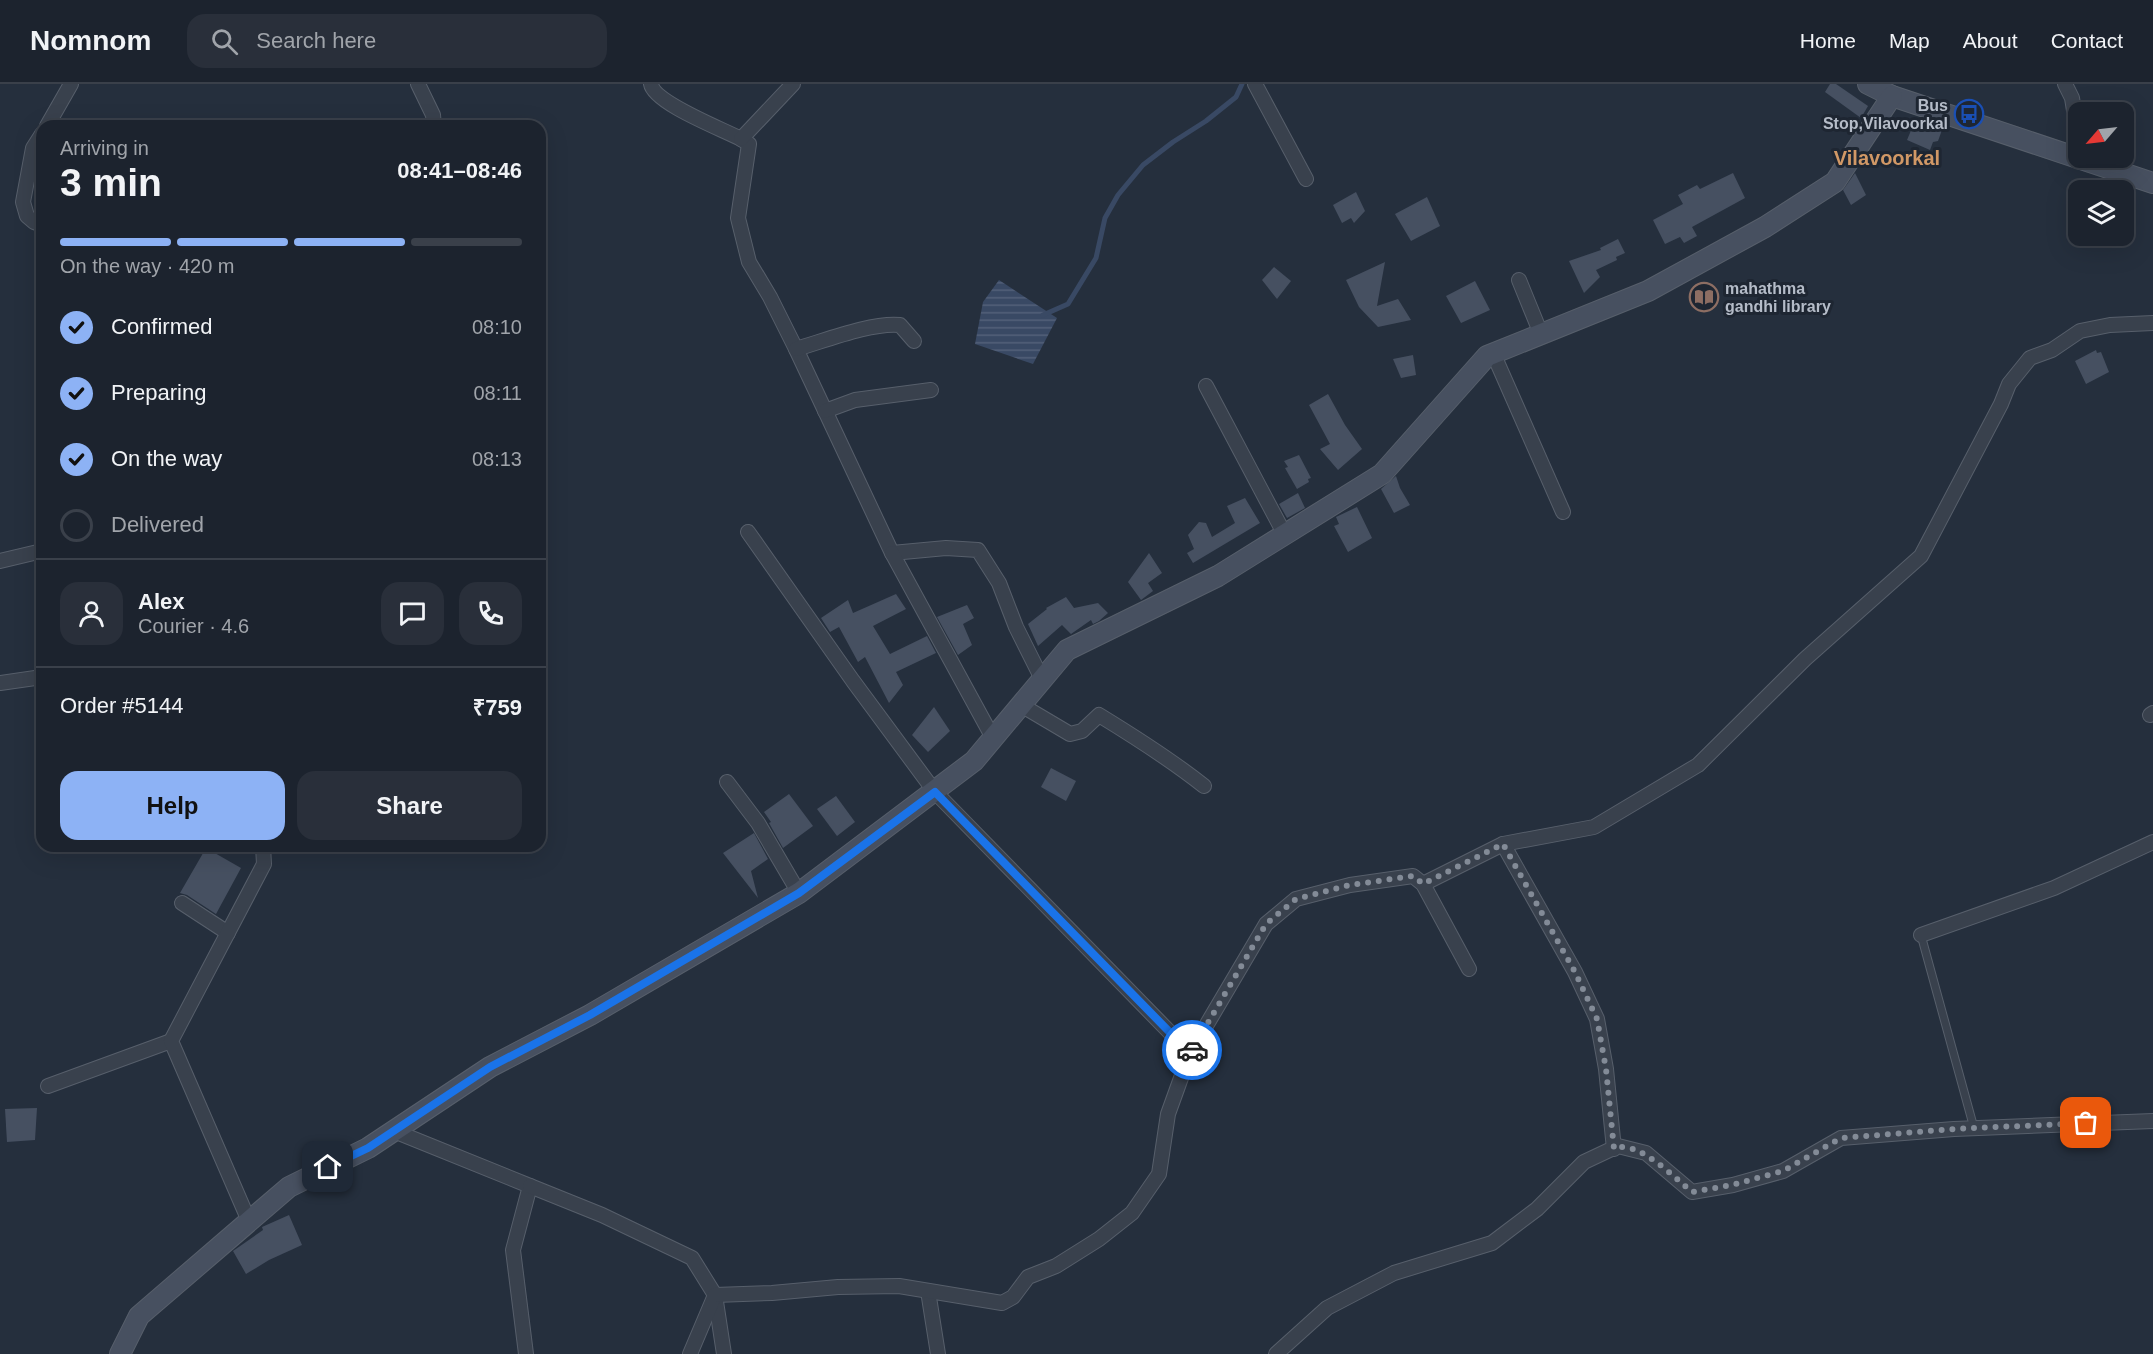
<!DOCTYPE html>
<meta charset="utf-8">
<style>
:root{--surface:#1c232e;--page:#292f3a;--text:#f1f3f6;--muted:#a0a4aa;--line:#3a404a;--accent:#8db2f5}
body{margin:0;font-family:Arial,sans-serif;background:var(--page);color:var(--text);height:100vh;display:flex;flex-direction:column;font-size:22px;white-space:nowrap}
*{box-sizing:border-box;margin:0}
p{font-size:20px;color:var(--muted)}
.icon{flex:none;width:33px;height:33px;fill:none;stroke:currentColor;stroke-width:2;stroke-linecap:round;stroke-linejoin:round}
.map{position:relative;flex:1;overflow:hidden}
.side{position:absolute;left:36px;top:36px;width:510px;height:732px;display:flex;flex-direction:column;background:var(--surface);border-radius:18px;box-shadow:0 6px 24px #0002,0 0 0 2px var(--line)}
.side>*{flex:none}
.needle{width:39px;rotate:242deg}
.tools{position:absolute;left:2068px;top:18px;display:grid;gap:12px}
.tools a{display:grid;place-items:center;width:66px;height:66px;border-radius:12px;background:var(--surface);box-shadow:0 6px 24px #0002,0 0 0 2px var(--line);font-size:30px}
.pin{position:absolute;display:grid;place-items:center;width:51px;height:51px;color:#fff;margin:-26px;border-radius:12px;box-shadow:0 3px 9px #0006}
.courier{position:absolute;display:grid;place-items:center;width:60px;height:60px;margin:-30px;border:4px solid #1a73e8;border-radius:50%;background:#fff;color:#222;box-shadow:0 2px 8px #0007}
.overview em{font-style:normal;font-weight:800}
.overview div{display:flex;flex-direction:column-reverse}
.overview{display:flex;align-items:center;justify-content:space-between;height:102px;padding:0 24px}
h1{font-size:39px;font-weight:800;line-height:45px}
.bar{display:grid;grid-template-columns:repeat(4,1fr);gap:9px 6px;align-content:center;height:72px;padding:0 24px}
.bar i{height:8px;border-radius:4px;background:var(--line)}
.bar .selected{background:var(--accent)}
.bar p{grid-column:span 4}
.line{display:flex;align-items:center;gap:15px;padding:0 24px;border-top:2px solid var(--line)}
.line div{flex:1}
.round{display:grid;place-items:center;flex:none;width:63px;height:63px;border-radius:18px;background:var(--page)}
ol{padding:0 24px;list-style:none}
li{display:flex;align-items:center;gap:18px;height:66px}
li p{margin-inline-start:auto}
li .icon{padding:6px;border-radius:50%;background:var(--accent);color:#111;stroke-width:4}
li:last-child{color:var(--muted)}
li i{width:33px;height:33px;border:3px solid var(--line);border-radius:50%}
.cta{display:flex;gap:12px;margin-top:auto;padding:12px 24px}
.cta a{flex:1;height:69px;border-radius:18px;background:var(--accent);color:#111;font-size:24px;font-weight:800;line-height:69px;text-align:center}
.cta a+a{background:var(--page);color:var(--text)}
header{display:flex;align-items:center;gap:36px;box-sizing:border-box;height:84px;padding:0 30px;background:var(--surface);border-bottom:2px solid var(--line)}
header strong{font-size:28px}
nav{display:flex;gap:33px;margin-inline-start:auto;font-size:21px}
.search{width:420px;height:54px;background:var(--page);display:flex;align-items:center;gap:15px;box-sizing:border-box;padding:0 21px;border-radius:18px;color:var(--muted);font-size:22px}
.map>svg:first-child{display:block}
.water{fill:url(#water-rules)}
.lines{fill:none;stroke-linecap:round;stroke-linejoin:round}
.stream{stroke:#394964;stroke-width:5}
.building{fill:#465061}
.lane-casing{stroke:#575f6b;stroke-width:9}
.street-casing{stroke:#575f6b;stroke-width:16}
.secondary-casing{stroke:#575f6b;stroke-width:22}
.lane{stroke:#39414d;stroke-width:7}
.street{stroke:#39414d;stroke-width:14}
.secondary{stroke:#475060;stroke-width:20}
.done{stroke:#838b97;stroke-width:6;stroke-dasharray:0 10.8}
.route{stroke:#1a73e8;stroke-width:8}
.labels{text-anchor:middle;stroke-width:6;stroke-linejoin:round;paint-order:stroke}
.poi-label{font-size:16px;font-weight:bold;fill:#b5bcc8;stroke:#1e2632;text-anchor:end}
.quarter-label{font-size:20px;font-weight:bold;fill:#d19866;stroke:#1e2632}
</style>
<header>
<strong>Nomnom</strong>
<div class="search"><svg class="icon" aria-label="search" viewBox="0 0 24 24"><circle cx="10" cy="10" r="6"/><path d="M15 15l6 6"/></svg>Search here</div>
<nav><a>Home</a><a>Map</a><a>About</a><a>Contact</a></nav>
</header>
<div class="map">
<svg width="2153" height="1270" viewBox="0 0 2153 1270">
<defs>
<pattern id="water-rules" width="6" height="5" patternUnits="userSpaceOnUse" patternTransform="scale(1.5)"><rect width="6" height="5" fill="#394964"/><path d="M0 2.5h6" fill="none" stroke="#536179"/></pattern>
</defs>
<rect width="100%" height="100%" fill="#252f3d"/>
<polygon class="water" points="999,196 1057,234 1033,280 975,260 983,218"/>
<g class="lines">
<polyline class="stream" points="1043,231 1068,220 1096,174 1105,134 1118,111 1143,81 1173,58 1206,37 1236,13 1242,0"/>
</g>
<g class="building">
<polygon points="1830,0 1836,0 1868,22 1861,34 1825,8"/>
<polygon points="1915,37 1931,44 1942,46 1938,57 1933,58 1930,66 1907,56"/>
<polygon points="1733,89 1745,114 1692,143 1697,152 1684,159 1680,153 1665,160 1653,136 1683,120 1678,111 1697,101 1700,105"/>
<polygon points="1855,89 1866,111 1851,121 1843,106"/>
<polygon points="1356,108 1365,127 1354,139 1351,134 1342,139 1333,121"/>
<polygon points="1427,113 1440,142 1411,157 1395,130"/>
<polygon points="1618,155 1625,169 1616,173 1617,176 1596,186 1600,193 1584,209 1569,177 1601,166 1600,164"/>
<polygon points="1385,178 1377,222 1398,215 1411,236 1378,243 1359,223 1346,196"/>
<polygon points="1274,183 1291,197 1277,215 1262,196"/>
<polygon points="1475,197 1490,226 1461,239 1446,212"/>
<polygon points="2096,266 2097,269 2101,268 2109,288 2086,300 2075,277"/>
<polygon points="1413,271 1416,291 1401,294 1393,275"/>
<polygon points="1328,310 1345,341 1362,365 1338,386 1320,365 1330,360 1309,321"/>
<polygon points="1299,371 1311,394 1308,395 1309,398 1297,405 1285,384 1288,383 1284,377"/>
<polygon points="1396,392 1400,404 1410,421 1394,429 1381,405"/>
<polygon points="1298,409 1305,424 1287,434 1279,420"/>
<polygon points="1245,414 1260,439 1193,479 1187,469 1194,465 1188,451 1199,438 1206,439 1212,453 1235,439 1227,422"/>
<polygon points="1357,423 1372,454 1348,468 1334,442 1339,440 1336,433"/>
<polygon points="1149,469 1162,489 1148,499 1153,507 1141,516 1128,498"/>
<polygon points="896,510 906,525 873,542 890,570 927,552 936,569 896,588 903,601 889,619 865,573 858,578 839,543 830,548 821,534 848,516 853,529"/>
<polygon points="1066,513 1074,524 1098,519 1108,529 1099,537 1093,540 1091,536 1071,550 1062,541 1038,562 1028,540 1047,525 1046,524"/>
<polygon points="967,521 974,534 963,540 972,561 958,571 937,533"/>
<polygon points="934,623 950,647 928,668 912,651"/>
<polygon points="1051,684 1076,697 1066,717 1041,703"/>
<polygon points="789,710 813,742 783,764 769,739 771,738 764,728"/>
<polygon points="836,712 855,738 837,752 817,725"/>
<polygon points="754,749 768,775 751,787 758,814 723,769"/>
<polygon points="206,764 241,784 216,830 187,811 180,809"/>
<polygon points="37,1024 35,1056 7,1058 5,1025"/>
<polygon points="289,1131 302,1161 269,1176 246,1190 233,1167 263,1146 262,1143"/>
</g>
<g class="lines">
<g class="lane-casing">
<polyline id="lane" points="1921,851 1974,1044"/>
</g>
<g class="street-casing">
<g id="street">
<polyline points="418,0 433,31 434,42"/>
<path d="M651,0c3,19 71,45 90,55l8,5 -11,74 11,44 21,35 26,52 96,204 54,-5 32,2 21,33 17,44 26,52"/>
<polyline points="1255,0 1306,95"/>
<polyline points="2065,0 2072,14 2079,58"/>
<polyline points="47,42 71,0"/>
<polyline points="42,50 33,64 23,118 27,132 34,138 42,141"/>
<polyline points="741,55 793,0"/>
<polyline points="1519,196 1541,250"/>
<path d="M796,265c28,-8 76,-27 104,-24l14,16"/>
<polyline points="1493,269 1563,428"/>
<polyline points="1206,302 1285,451"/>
<polyline points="825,327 855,316 931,306"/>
<polyline points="748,448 853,597 935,708 1190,969"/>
<polyline points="892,469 993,654"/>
<polyline points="0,477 42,467"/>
<polyline points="0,599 42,593"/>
<path d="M1021,621l49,29 12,-3 17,-16c36,22 71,44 105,71"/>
<polyline points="2150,631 2153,629"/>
<polyline points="727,698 758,739 799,809"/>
<polyline points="1503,760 1575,888 1597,935 1606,985 1614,1065"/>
<polyline points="1423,800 1503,760 1594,743 1698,681 1805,575 1921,472 2001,320 2009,300 2030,274 2052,266 2080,247 2110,241 2153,239"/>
<polyline points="182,819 228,849"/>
<polyline points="1921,851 2054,804 2153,758"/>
<polyline points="48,1002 171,957"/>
<polyline points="394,1047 530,1102 513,1166 526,1270"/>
<polyline points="530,1102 602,1131 692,1174 715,1211 724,1270"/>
<polyline points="249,1137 171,957 264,780 263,762"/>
<polyline points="928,1207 938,1270"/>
<polyline points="690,1270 715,1211 772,1209 838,1203 899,1202 1002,1219 1013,1213 1028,1193 1056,1182 1099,1155 1132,1129 1159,1090 1168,1030 1190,969 1266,840 1296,815 1350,801 1413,792 1423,800 1469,885"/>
<polyline points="1276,1270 1327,1224 1394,1189 1492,1159 1537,1125 1584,1078 1618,1062 1646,1069 1692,1108 1733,1101 1783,1087 1841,1054 1954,1045 2153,1037"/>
</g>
</g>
<g class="secondary-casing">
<g id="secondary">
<polyline points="1868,0 1892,12 2153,99"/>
<polyline points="120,1270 139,1232 289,1103 368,1064 490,983 590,931 799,809 974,677 1067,566 1218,492 1382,390 1487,272 1648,207 1765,143 1835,98 1892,12"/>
</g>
</g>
<use href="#lane" class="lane"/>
<use href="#street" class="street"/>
<use href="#secondary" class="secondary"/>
</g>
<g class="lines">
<path class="done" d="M1192,966l74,-126 30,-25 54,-14 63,-9 10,8 80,-40 72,128 22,47 9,50 8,80c22,-11 61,29 78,43l40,-7 51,-14 58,-33 113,-9 132,-6"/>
<polyline class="route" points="328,1083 368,1064 490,983 590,931 799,809 935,708 1190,969 1192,966"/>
</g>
<defs>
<g id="bus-ring" transform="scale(1.5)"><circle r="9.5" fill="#1e2632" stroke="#1a4fb4" stroke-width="1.5"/><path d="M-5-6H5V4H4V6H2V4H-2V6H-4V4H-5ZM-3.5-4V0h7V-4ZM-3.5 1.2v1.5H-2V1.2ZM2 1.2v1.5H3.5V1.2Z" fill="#1a4fb4"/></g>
<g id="library-ring" transform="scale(1.5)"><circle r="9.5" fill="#1e2632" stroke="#8d6e63" stroke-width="1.5"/><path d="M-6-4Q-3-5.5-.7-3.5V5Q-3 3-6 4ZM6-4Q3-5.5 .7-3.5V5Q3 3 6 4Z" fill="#8d6e63"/></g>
</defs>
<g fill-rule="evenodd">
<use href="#bus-ring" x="1969" y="30"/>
<use href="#library-ring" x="1704" y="213"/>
</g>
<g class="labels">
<g class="poi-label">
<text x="1948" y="27">Bus<tspan x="1948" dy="18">Stop,Vilavoorkal</tspan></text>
<text x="1725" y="210" text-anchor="start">mahathma<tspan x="1725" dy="18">gandhi library</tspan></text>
</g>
<g class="quarter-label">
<text x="1887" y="81">Vilavoorkal</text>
</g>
</g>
</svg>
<div class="tools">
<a><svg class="needle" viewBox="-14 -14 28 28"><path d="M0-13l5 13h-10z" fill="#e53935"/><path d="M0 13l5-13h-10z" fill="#a0a4aa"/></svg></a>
<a><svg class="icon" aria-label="layers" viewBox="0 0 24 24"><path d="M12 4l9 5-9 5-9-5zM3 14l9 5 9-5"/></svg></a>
</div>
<div class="pin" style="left:2086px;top:1039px;background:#ea580c"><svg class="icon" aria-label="bag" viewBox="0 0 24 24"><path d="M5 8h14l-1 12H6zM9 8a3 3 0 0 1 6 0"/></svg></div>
<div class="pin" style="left:328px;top:1083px;background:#1f2937"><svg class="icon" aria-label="home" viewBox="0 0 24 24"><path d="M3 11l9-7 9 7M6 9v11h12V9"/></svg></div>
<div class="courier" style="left:1192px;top:966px"><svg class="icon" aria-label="car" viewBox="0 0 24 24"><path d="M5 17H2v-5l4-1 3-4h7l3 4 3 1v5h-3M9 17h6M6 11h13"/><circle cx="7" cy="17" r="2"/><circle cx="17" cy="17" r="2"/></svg></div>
<section class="side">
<div class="overview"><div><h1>3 min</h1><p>Arriving in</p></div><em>08:41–08:46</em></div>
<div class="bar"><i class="selected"></i><i class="selected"></i><i class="selected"></i><i></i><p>On the way · 420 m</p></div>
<ol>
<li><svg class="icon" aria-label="check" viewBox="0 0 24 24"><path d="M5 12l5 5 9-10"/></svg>Confirmed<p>08:10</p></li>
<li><svg class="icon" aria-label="check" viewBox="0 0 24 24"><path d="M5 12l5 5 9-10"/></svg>Preparing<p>08:11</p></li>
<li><svg class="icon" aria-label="check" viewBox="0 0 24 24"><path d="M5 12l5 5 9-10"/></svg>On the way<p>08:13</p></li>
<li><i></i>Delivered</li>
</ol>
<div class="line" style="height:108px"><a class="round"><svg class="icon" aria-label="person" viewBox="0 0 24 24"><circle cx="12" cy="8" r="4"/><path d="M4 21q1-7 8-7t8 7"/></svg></a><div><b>Alex</b><p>Courier · 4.6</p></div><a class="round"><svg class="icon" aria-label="chat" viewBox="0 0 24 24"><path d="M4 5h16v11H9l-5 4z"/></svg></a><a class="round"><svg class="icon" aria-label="phone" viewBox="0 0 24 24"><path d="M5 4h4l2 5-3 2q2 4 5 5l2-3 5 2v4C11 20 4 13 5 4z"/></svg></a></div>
<div class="line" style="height:78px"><div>Order #5144</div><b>₹759</b></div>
<div class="cta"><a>Help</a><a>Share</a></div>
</section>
</div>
